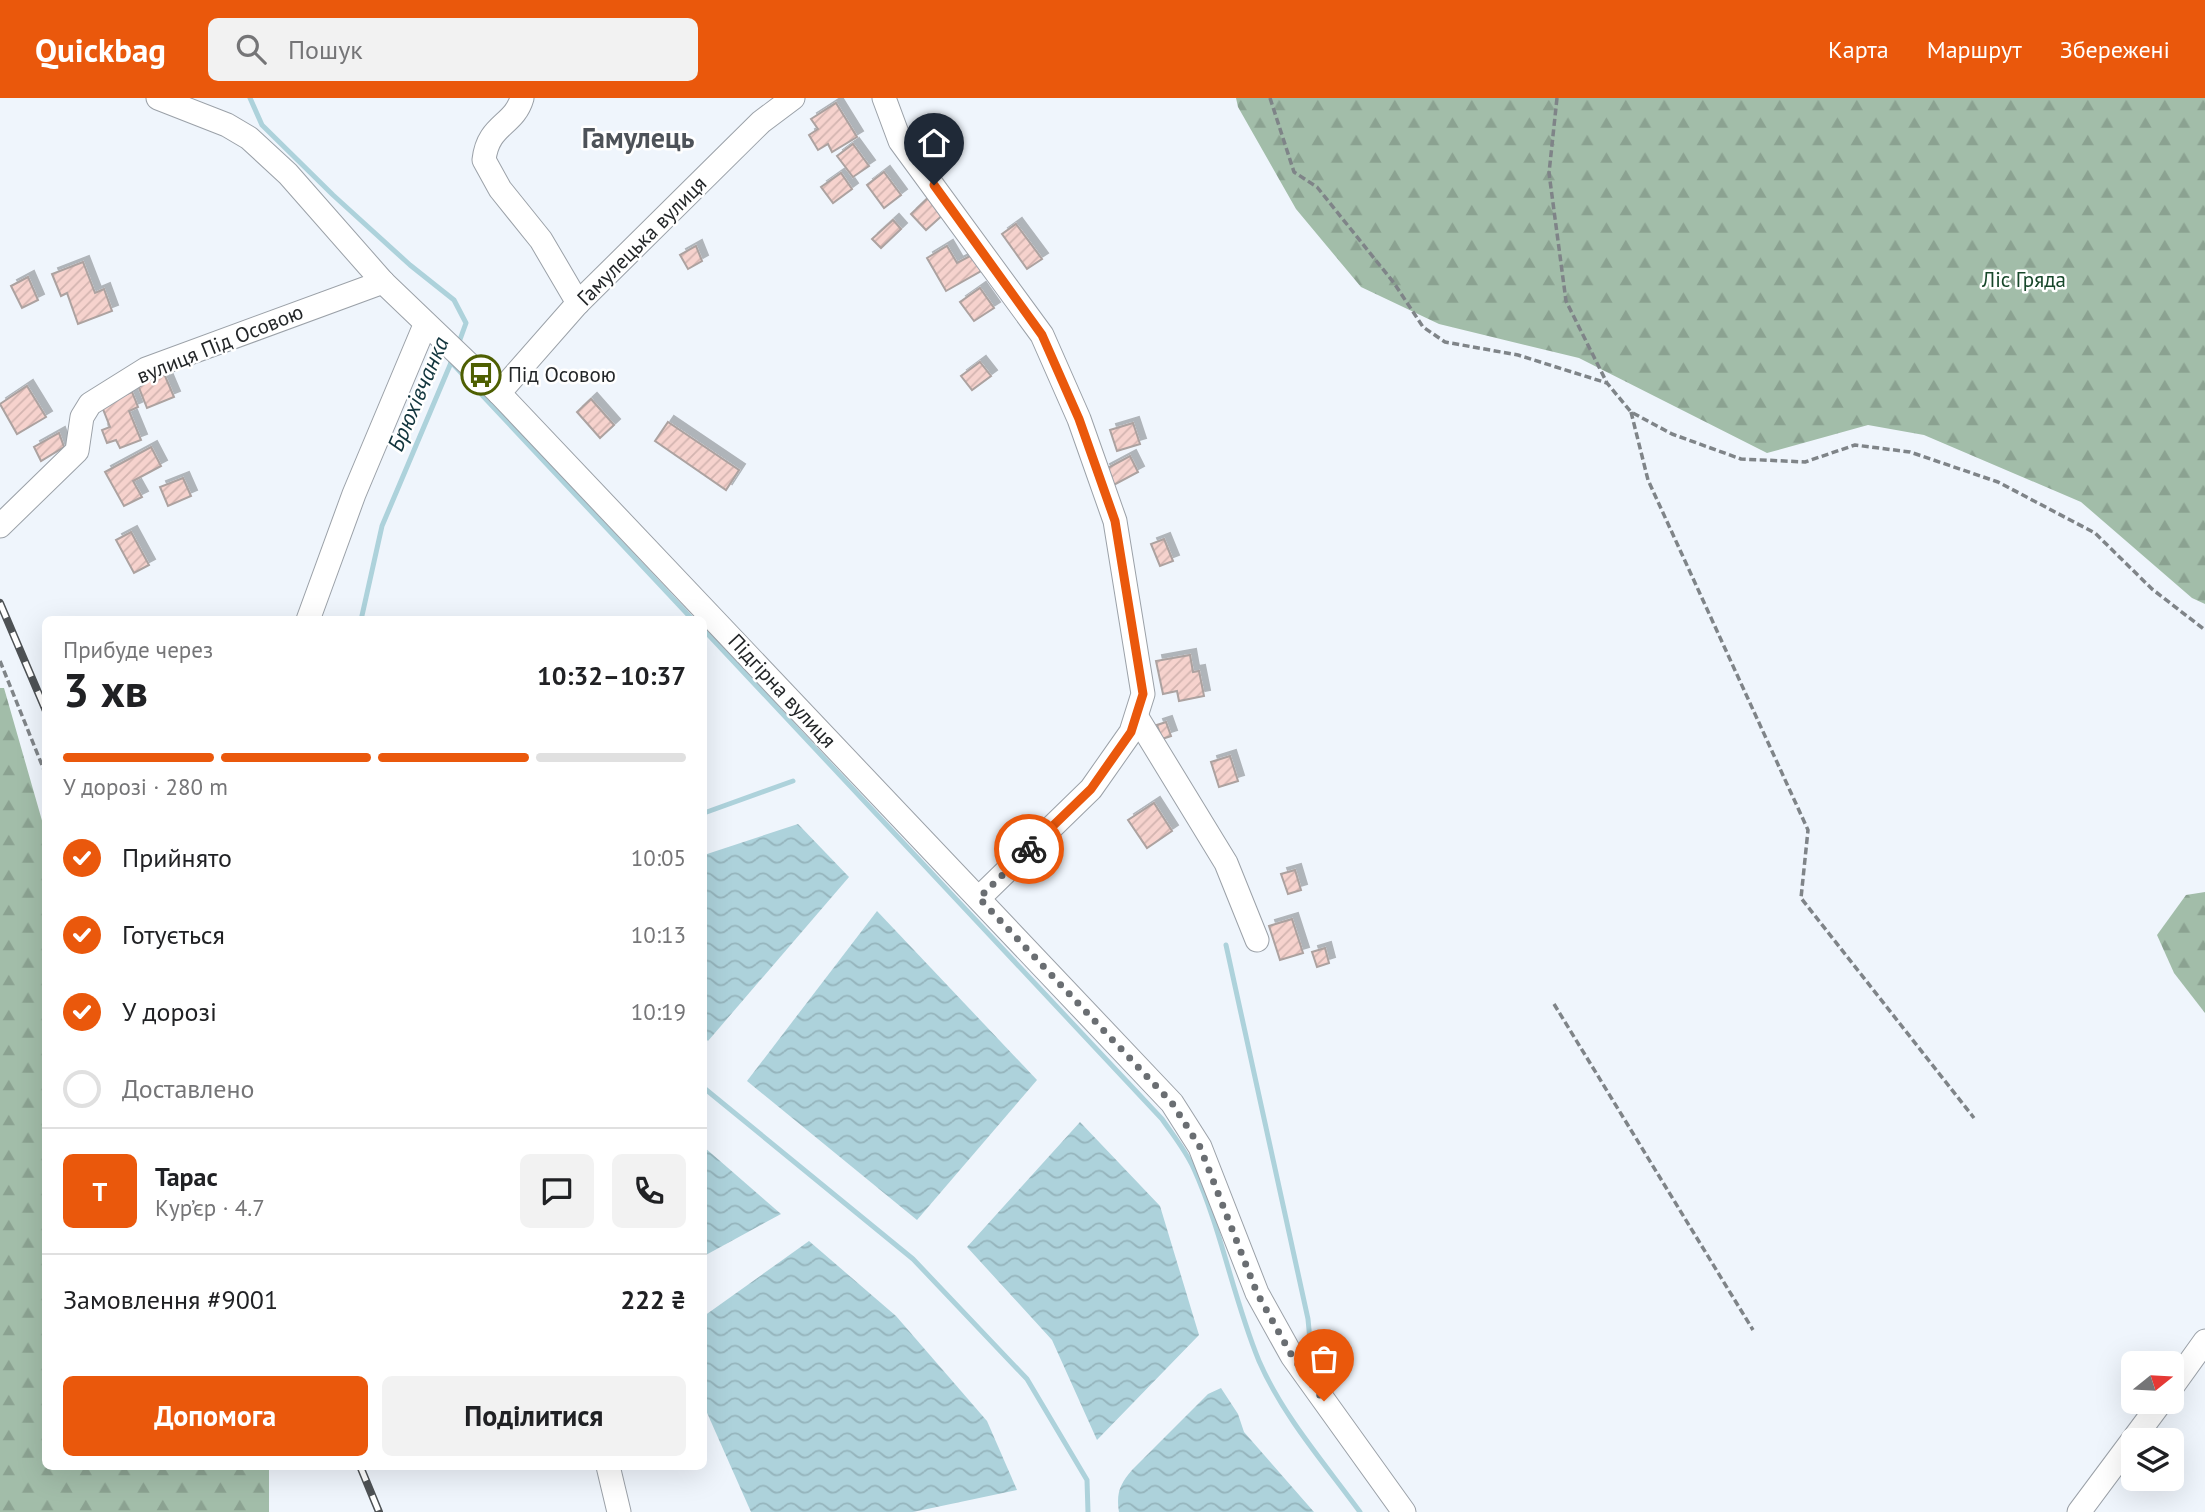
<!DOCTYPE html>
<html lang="uk">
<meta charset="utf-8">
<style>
:root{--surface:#fff;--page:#f2f2f2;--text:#202124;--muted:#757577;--line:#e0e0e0;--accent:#ea580c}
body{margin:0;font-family:"PT Sans",sans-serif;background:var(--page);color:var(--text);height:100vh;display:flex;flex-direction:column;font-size:26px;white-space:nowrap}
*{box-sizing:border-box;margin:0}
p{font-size:23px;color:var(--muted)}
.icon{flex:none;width:38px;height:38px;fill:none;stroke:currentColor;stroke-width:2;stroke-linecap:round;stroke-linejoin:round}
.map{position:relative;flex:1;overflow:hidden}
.sheet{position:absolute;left:42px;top:518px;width:665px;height:854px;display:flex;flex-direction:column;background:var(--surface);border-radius:10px;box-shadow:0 7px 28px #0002}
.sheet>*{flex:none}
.needle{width:46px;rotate:72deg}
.buttons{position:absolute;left:2121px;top:1253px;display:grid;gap:14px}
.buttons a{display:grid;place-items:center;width:63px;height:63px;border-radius:10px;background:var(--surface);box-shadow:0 7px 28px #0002;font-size:35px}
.pin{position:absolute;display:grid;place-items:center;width:60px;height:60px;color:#fff;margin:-72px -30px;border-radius:50% 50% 50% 0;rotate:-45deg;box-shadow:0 0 7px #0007}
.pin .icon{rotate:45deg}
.courier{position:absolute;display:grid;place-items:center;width:70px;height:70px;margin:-35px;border:5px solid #ea580c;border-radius:50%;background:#fff;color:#222;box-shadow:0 2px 9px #0007}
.head em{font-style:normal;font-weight:800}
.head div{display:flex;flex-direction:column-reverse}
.head{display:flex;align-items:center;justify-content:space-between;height:119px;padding:0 21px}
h1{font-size:46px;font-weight:800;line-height:52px}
.bar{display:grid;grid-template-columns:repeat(4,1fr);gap:10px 7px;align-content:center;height:84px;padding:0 21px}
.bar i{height:9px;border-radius:5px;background:var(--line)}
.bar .on{background:var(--accent)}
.bar p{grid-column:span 4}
.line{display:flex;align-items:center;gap:18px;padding:0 21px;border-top:2px solid var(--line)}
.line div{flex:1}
.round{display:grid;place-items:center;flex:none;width:74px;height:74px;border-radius:10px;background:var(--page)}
ol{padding:0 21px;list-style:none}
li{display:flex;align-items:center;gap:21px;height:77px}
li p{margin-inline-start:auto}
li .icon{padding:7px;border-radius:50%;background:var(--accent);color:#fff;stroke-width:4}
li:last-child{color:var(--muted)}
li i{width:38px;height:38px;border:4px solid var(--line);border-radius:50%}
.primary-button{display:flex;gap:14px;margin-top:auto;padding:14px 21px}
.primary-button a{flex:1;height:80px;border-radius:10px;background:var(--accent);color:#fff;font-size:28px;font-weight:800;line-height:80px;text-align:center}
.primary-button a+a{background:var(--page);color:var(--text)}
header{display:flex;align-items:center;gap:42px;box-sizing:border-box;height:98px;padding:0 35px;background:var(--accent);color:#fff}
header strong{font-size:33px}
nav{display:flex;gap:38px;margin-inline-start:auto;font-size:24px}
.search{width:490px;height:63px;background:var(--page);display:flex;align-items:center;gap:18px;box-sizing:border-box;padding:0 24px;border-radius:10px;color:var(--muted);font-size:26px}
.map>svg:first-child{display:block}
.forest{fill:url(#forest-firs)}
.water{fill:url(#water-waves)}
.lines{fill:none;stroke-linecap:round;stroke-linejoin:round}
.stream{stroke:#add2db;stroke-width:5}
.building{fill:url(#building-hatch);stroke:#aca2a0;stroke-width:2;filter:url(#shadow)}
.minor-casing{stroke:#9ba1a8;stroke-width:25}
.path{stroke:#7f8488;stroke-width:3.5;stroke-dasharray:7 3.5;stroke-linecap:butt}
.minor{stroke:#fff;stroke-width:23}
.rail-casing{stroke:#4e5255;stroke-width:8}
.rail{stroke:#fff;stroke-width:5;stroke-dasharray:16;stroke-linecap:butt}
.done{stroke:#6a6e72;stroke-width:7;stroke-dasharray:0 12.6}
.route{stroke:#ea580c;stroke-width:9}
.labels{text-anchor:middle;stroke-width:5;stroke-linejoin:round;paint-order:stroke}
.street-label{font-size:21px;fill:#232628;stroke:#fff}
.park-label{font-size:21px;fill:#17472a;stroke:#fff}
.poi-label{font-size:21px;fill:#232628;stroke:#fff;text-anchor:start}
.water-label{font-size:23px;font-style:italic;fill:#11353d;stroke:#fff}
.district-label{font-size:28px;font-weight:bold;fill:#4d5258;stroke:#fff}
</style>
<header>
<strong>Quickbag</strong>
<div class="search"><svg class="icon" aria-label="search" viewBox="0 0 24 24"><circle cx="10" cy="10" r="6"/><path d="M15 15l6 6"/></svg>Пошук</div>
<nav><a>Карта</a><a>Маршрут</a><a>Збережені</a></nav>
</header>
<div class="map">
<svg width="2205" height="1414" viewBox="0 0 2205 1414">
<defs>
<pattern id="forest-firs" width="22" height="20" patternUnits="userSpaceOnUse" patternTransform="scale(1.75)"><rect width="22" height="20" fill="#a2bda9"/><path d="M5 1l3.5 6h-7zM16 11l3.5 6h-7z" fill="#8ba291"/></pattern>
<pattern id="water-waves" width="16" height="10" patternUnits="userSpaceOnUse" patternTransform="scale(1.75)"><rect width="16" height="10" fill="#add2db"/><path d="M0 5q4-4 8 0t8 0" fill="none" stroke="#95b4bc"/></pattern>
<pattern id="building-hatch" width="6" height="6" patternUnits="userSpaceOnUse" patternTransform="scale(1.75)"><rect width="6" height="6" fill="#f6d2cd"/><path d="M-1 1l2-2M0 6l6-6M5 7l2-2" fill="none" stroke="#d3b4b0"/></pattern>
<filter id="shadow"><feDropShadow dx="6" dy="-6" stdDeviation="0" flood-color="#0004"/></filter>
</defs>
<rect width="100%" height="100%" fill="#eff5fc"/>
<g class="forest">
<polygon points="1236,0 2205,0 2205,506 2192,500 2081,404 1924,337 1868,327 1767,355 1579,260 1439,226 1361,189 1296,111 1238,9"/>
<polygon points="0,590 4,590 45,733 46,1368 269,1369 269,1414 0,1414"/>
<polygon points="2205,794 2205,915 2174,875 2157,837 2186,797"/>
</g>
<g class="water">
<polygon points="798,726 849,779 708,943 704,939 704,757"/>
<polygon points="877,813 1037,982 917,1122 747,983"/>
<polygon points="1080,1024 1160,1108 1199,1237 1097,1342 1052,1242 967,1149"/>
<polygon points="704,1049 781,1116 704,1158"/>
<polygon points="809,1143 896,1218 987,1323 1017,1392 913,1414 751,1414 704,1308 704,1218"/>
<path d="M1221,1290l17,26 6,18 70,80h-195c-3,-19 1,-28 13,-42l76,-76z"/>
</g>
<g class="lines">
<g class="stream">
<polyline points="250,0 262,27 333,97 410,167 454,202 466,225 458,247"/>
<polyline points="451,264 693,522"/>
<polyline points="361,522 382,428 453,260"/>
<path d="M704,532l458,489c11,16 24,32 32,50 28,62 39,129 65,192 24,55 66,103 101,151"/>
<polyline points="704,715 793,683"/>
<polyline points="1226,847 1308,1221 1311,1253"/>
<polyline points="704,990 913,1161 1027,1281 1087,1382 1088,1414"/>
</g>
</g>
<g class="building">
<polygon points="836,5 857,39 832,54 828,46 818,52 809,37 818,31 811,21"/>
<polygon points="853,46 869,68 853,79 837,58"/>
<polygon points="884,74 901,97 884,110 867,87"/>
<polygon points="841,75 852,91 833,105 821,89"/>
<polygon points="931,97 946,114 926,132 911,116"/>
<polygon points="893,122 901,131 881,150 872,141"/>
<polygon points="1016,126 1042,161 1027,171 1002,136"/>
<polygon points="696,148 702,163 688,171 680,157"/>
<polygon points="947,148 957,165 972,157 981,173 946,193 927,160"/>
<polygon points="83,164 95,195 104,191 112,213 78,226 67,195 61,198 52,176"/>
<polygon points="28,179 38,202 22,210 11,188"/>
<polygon points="980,190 994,210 974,223 960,204"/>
<polygon points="980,264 991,278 972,292 961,278"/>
<polygon points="162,271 174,299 147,310 136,282"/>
<polygon points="27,288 46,319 17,336 0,306"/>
<polygon points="132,294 138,309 129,313 141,342 120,350 116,342 107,345 102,332 110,329 101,306"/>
<polygon points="591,301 614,327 600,340 577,314"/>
<polygon points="668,324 739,372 726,392 655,343"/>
<polygon points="1133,325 1140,346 1117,353 1110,332"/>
<polygon points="59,335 64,349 41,363 34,349"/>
<polygon points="151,349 161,368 133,383 142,399 124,408 105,374"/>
<polygon points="1130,358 1138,374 1112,388 1104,372"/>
<polygon points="183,380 191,398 168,408 160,389"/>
<polygon points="131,434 149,467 134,475 116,442"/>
<polygon points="1164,441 1173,463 1160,468 1151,446"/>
<polygon points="1190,557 1193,574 1199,573 1204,598 1179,603 1177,593 1163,596 1156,563"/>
<polygon points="1166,624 1171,638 1162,641 1157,627"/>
<polygon points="1230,658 1238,683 1219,689 1211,664"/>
<polygon points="1154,705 1172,733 1147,750 1128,722"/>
<polygon points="1295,772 1301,792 1288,796 1281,776"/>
<polygon points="1292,821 1303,855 1280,862 1269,828"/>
<polygon points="1325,850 1329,865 1317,869 1312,854"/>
</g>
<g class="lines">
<g class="minor-casing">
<g id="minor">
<polyline points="158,0 227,27 249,40 288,76 383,184 499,295 1172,1005 1200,1049 1257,1195 1292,1258 1404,1414"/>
<path d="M522,0c-8,28 -34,26 -38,62l16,29 41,51 37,63"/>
<polyline points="884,0 900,43 1042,237 1079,321 1115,423 1143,596 1131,634 1091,691 979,800"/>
<polyline points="499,295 578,205 761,24 793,0"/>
<polyline points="0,428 77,353 82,319 90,306 146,271 383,184"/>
<polyline points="308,522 354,396 425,227"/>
<polyline points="1138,621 1226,765 1257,842"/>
<polyline points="2172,1289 2205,1243"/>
<polyline points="608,1368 619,1414"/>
<polyline points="2079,1414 2161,1304"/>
</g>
</g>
<g class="path">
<polyline points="1270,0 1294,74 1317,89 1394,185 1423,229 1445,244 1518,257 1607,285"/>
<polyline points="1557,0 1549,75 1566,203 1607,285 1631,314 1672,336 1741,361 1805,364 1855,347 1910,354 1998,384 2095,435 2152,491 2205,532"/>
<polyline points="1631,314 1648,382 1808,732 1801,800 1974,1020"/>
<polyline points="0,563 46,677"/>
<polyline points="1554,906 1753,1232"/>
</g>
<use href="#minor" class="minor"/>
<g class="rail-casing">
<g id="rail">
<polyline points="0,505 46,613"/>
<polyline points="360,1368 379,1414"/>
</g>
</g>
<use href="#rail" class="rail"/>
</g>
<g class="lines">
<polyline class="done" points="1029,751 979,800 1172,1005 1200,1049 1257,1195 1292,1258 1324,1303"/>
<polyline class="route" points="934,87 1042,237 1079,321 1115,423 1143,596 1131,634 1091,691 1029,751"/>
</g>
<defs>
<g id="bus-ring" transform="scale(2.0125)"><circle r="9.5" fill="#fff" stroke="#4e5f02" stroke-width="1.5"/><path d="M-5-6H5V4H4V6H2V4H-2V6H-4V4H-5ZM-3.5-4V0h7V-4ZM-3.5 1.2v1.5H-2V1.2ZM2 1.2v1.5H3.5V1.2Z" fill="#4e5f02"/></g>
</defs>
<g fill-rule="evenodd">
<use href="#bus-ring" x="481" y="277"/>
</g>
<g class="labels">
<g class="street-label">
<text transform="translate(642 143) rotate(-45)" y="7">Гамулецька вулиця</text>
<text transform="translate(220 246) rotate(-22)" y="7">вулиця Під Осовою</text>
<text transform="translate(782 593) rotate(47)" y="7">Підгірна вулиця</text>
</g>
<g class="park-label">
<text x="2024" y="189">Ліс Гряда</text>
</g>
<g class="poi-label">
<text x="508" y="284">Під Осовою</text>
</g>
<g class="water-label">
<text transform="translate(418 296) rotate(-67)" y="8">Брюхівчанка</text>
</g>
<g class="district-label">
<text x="638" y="50">Гамулець</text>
</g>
</g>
</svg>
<div class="buttons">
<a><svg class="needle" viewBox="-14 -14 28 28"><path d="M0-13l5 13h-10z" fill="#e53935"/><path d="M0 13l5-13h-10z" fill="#757577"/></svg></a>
<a><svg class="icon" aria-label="layers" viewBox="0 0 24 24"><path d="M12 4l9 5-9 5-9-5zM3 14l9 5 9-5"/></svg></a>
</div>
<div class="pin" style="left:1324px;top:1303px;background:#ea580c"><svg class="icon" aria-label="bag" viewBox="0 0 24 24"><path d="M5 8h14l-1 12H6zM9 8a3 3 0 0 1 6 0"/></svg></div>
<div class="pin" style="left:934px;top:87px;background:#1f2937"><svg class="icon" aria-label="home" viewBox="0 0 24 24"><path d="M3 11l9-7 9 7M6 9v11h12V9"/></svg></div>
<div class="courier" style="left:1029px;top:751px"><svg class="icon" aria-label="bike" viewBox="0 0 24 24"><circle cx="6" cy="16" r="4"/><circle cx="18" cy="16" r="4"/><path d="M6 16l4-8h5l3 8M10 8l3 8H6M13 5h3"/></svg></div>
<section class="sheet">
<div class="head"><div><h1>3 хв</h1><p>Прибуде через</p></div><em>10:32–10:37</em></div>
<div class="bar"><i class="on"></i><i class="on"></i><i class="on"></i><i></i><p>У дорозі · 280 m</p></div>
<ol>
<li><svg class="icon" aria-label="check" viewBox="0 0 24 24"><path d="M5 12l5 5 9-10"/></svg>Прийнято<p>10:05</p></li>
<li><svg class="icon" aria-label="check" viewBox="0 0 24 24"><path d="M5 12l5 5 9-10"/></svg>Готується<p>10:13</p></li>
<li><svg class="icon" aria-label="check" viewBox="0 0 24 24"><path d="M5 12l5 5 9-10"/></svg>У дорозі<p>10:19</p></li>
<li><i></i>Доставлено</li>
</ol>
<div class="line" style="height:126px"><b class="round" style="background:var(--accent);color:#fff">Т</b><div><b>Тарас</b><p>Кур’єр · 4.7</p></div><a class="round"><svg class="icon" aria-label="chat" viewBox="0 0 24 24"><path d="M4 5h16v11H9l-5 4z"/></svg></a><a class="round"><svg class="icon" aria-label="phone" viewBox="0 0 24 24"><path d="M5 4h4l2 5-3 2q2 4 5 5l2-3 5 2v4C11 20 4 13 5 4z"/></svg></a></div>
<div class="line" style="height:91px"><div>Замовлення #9001</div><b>222 ₴</b></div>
<div class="primary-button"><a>Допомога</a><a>Поділитися</a></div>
</section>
</div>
